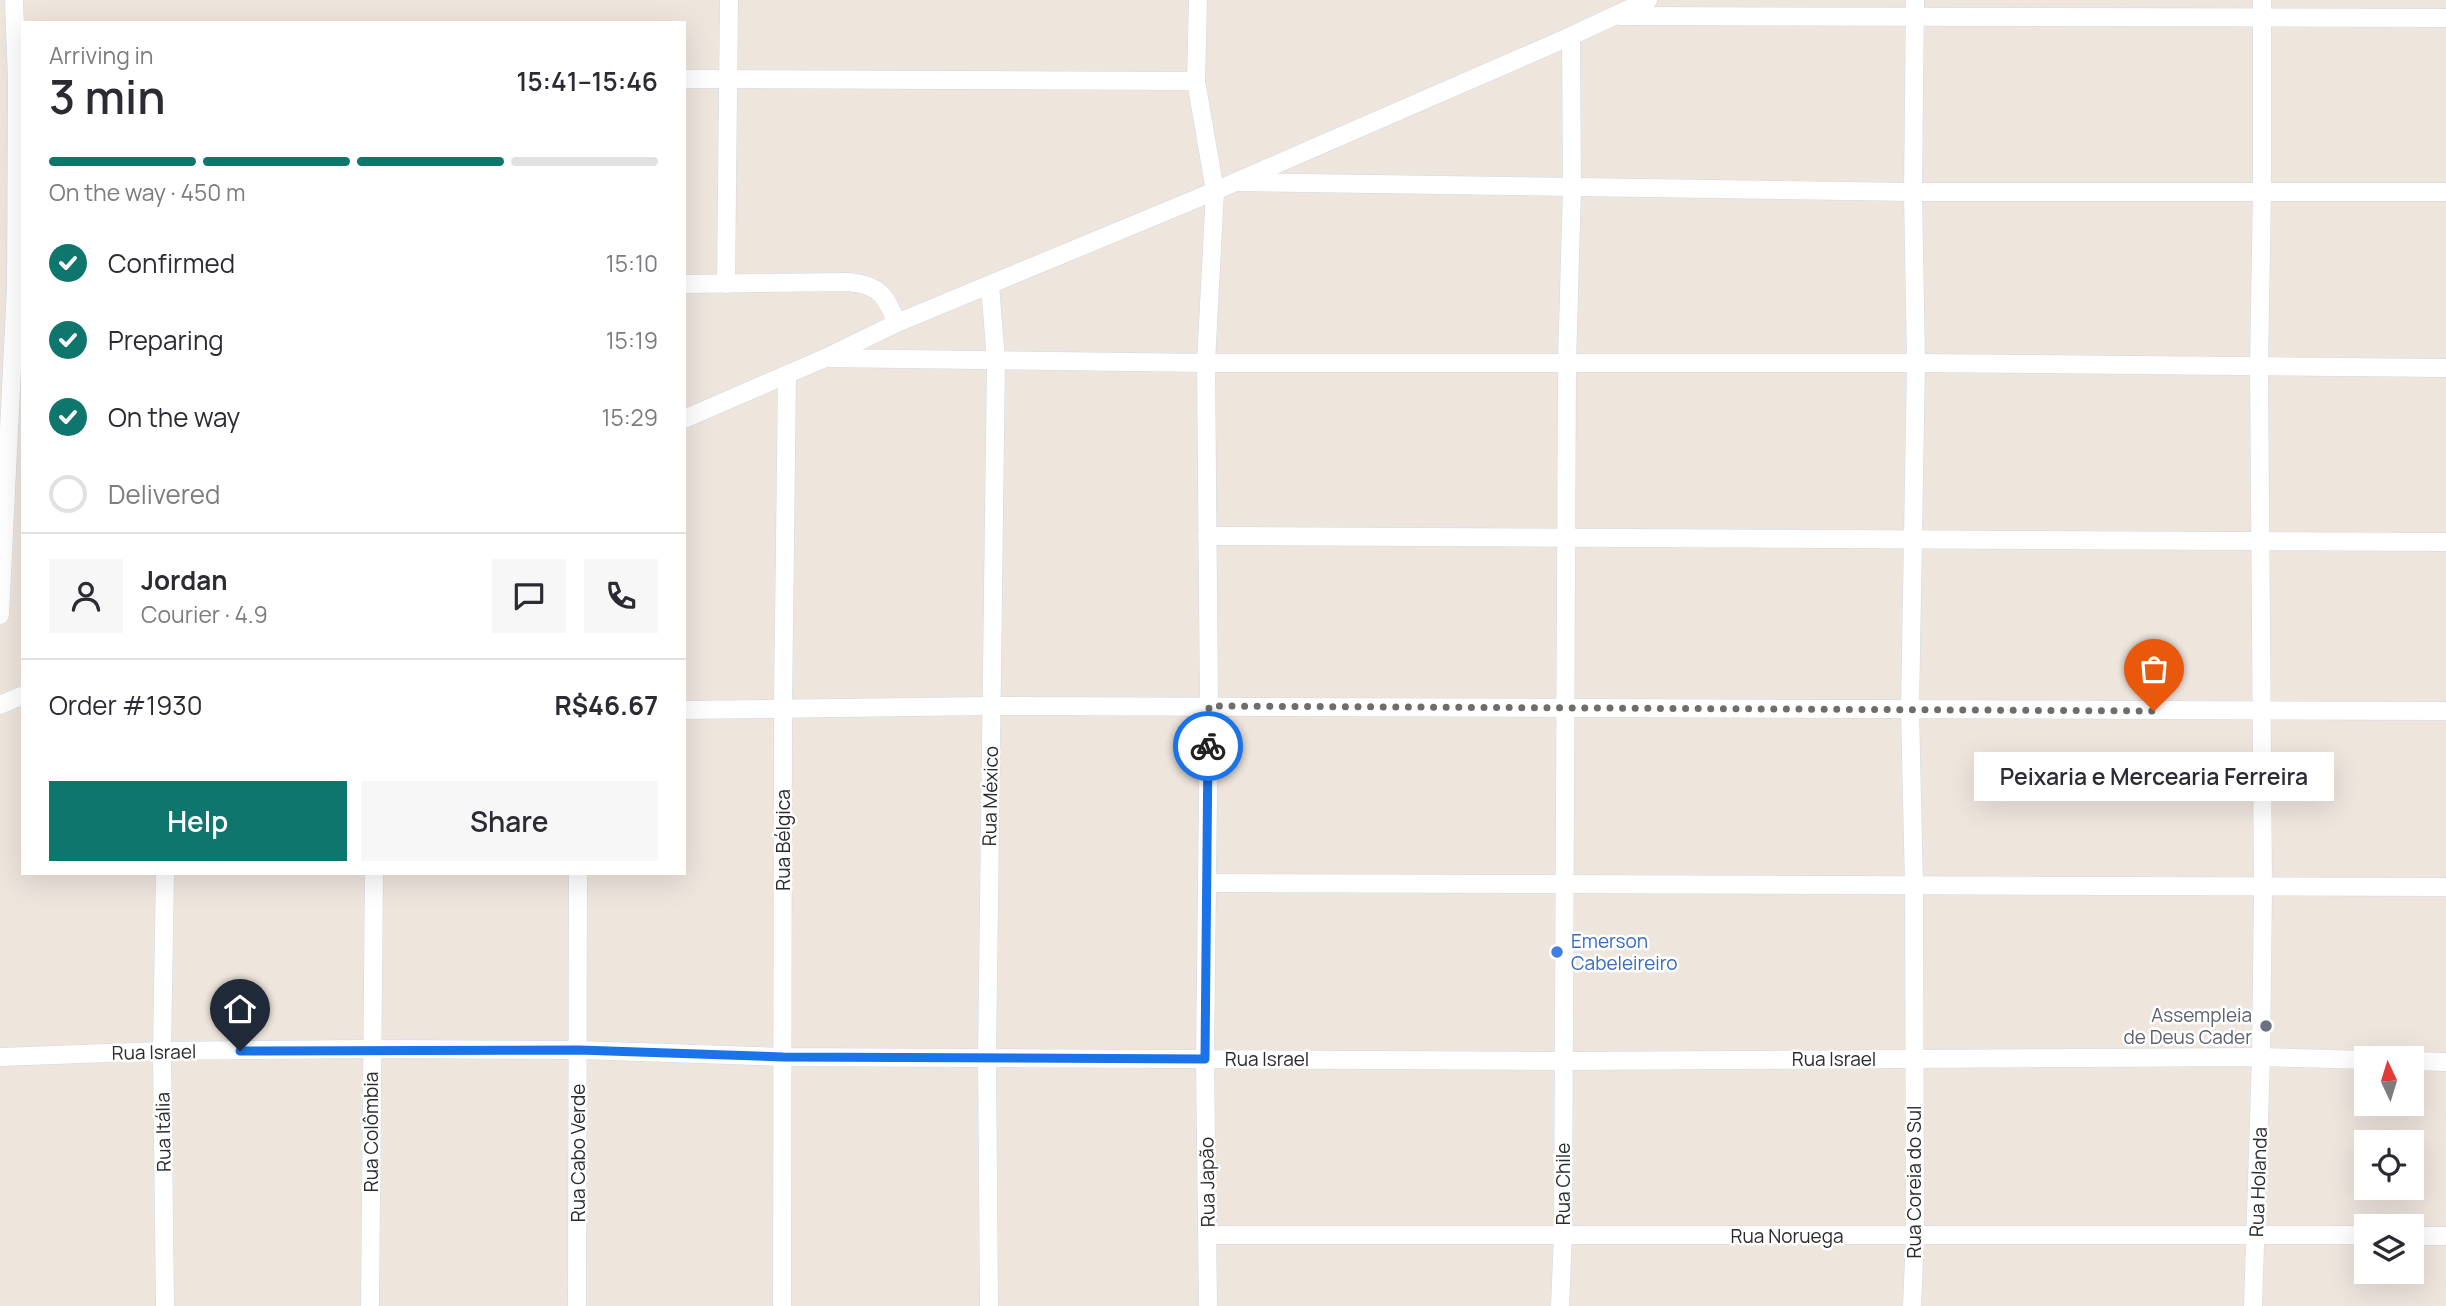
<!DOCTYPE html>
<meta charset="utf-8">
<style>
:root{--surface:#fff;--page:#f7f7f7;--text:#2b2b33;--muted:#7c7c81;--line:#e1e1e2;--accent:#0f766e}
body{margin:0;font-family:Manrope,sans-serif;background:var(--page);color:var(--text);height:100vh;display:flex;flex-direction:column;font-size:26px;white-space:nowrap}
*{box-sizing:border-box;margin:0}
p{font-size:23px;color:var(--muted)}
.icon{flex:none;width:38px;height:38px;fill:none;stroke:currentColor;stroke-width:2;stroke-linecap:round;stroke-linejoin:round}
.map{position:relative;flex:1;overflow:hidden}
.drawer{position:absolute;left:21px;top:21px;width:665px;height:854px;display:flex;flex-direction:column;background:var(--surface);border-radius:0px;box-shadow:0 7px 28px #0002}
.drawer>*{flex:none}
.needle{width:46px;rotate:356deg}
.tools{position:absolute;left:2354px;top:1046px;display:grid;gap:14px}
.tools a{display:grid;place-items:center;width:70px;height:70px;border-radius:0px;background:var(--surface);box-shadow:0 7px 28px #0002;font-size:35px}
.pin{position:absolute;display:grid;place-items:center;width:60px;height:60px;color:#fff;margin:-72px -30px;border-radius:50% 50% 50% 0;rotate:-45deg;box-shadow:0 0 7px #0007}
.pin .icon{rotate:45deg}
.courier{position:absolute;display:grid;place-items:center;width:70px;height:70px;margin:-35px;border:5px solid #1a73e8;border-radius:50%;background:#fff;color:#222;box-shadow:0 2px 9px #0007}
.bubble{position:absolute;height:49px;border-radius:0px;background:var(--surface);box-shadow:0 7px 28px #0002;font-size:23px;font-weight:600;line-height:49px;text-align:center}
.overview em{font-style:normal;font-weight:600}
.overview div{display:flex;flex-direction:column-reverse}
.overview{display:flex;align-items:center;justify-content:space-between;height:119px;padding:0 28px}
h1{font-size:46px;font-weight:600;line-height:52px}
.bar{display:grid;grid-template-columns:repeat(4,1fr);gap:10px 7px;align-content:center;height:84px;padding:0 28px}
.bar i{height:9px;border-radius:5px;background:var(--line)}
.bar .current{background:var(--accent)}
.bar p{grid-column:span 4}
.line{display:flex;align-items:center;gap:18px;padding:0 28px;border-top:2px solid var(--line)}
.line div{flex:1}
.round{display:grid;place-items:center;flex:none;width:74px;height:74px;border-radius:0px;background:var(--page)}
ol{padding:0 28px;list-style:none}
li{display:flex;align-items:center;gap:21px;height:77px}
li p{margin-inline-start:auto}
li .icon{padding:7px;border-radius:50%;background:var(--accent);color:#fff;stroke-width:4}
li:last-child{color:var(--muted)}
li i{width:38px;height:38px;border:4px solid var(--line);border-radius:50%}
.action{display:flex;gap:14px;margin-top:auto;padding:14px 28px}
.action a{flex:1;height:80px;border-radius:0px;background:var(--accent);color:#fff;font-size:28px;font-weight:600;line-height:80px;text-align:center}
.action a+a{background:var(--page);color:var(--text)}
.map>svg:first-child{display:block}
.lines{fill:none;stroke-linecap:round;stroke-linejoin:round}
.minor-casing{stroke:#d2d8e4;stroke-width:19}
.minor{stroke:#fff;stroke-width:18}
.done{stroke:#6f6c69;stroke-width:7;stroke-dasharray:0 12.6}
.route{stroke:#1a73e8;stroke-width:9}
.shop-dot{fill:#3f7fe0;stroke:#fff;stroke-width:2.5}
.worship-dot{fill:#6b7280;stroke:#fff;stroke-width:2.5}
.labels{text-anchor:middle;stroke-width:5;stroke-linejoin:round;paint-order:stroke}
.street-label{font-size:19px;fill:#2b2b2b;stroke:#fff}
.shop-label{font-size:19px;fill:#366cbe;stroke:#fff;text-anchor:start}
.worship-label{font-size:19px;fill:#5b616d;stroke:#fff;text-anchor:end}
</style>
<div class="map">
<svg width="2446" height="1306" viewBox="0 0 2446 1306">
<rect width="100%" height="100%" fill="#eee5dd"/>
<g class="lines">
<g class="minor-casing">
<g id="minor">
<polyline points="1198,0 1196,81 1215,191 1206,363 1209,706 1205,1059 1208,1306"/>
<polyline points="1620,16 2446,18"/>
<polyline points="684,79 1196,81"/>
<polyline points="1236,182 1913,192 2446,192"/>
<path d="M684,284l164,-2c32,3 37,13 49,41"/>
<polyline points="726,284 729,0"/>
<polyline points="825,358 1206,363 1916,363 2446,368"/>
<polyline points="684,419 825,358 897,323 1215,191 1571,36 1648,0"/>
<polyline points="1207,536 2446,542"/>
<polyline points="0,615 16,286 17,81 14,0"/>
<polyline points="0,705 23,695"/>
<polyline points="684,710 991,706 2446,711"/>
<polyline points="165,873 162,1051 165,1306"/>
<polyline points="1208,883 2446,887"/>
<polyline points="0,1057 162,1051 371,1049 579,1050 783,1057 1563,1061 2261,1057 2366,1060"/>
<polyline points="2412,1061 2446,1062"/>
<polyline points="1208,1235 2366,1235"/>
<polyline points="2412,1236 2446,1236"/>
<polyline points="370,1306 374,873"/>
<polyline points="577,1306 578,873"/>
<polyline points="782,1306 783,708 787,375"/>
<polyline points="989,1306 987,1058 996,360 990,286"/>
<polyline points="1560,1306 1563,1235 1567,363 1572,189 1571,36"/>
<polyline points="1912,1306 1915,1236 1914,886 1910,710 1916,363 1913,192 1915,0"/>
<polyline points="2253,1306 2261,1057 2263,888 2259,366 2262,191 2262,0"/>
</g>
</g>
<use href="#minor" class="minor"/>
</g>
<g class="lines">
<polyline class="done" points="1208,746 1209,706 2154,711"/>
<polyline class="route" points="240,1051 579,1050 783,1057 1205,1059 1208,746"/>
</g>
<circle class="shop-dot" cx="1557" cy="952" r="7"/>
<circle class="worship-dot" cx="2266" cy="1026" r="7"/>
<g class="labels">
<g class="street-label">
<text transform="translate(990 796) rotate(-89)" y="7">Rua México</text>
<text transform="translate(783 840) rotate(-90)" y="7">Rua Bélgica</text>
<text transform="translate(154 1052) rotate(-1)" y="7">Rua Israel</text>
<text x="1267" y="1066">Rua Israel</text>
<text x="1834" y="1066">Rua Israel</text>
<text transform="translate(163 1132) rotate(-91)" y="7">Rua Itália</text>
<text transform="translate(371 1132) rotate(-90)" y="7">Rua Colômbia</text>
<text transform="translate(578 1153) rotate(-90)" y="7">Rua Cabo Verde</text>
<text transform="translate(1207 1182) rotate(-91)" y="7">Rua Japão</text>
<text transform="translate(1914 1182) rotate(-90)" y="7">Rua Coreia do Sul</text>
<text transform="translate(2258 1182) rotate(-88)" y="7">Rua Holanda</text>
<text transform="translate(1563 1184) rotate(-90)" y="7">Rua Chile</text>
<text x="1787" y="1243">Rua Noruega</text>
</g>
<g class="shop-label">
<text x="1571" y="948">Emerson<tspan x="1571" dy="22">Cabeleireiro</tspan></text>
</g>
<g class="worship-label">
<text x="2252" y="1022">Assempleia<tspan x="2252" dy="22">de Deus Cader</tspan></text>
</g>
</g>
</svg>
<div class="tools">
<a><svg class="needle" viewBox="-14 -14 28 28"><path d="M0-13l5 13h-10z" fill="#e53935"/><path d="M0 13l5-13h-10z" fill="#7c7c81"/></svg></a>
<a><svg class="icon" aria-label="locate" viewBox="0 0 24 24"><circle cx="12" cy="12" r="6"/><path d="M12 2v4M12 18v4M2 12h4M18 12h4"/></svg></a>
<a><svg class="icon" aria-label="layers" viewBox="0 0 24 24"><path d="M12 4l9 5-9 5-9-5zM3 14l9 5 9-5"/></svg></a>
</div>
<div class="pin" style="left:2154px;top:711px;background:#ea580c"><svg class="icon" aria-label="bag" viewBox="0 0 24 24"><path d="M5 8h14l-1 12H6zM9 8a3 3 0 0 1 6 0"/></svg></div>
<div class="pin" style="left:240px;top:1051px;background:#1f2937"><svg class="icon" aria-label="home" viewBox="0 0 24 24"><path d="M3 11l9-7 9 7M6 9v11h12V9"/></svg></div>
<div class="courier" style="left:1208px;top:746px"><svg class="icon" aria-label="bike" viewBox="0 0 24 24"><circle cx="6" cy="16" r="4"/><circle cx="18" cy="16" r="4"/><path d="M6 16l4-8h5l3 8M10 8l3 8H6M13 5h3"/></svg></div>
<div class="bubble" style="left:1974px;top:752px;width:360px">Peixaria e Mercearia Ferreira</div>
<section class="drawer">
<div class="overview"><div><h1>3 min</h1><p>Arriving in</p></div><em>15:41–15:46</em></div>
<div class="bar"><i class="current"></i><i class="current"></i><i class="current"></i><i></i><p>On the way · 450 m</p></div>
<ol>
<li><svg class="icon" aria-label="check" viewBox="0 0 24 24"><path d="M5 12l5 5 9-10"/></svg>Confirmed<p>15:10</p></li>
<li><svg class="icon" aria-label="check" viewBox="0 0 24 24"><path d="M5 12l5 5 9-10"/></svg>Preparing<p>15:19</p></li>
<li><svg class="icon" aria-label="check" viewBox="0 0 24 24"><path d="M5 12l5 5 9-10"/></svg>On the way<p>15:29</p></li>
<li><i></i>Delivered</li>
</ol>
<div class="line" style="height:126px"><a class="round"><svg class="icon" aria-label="person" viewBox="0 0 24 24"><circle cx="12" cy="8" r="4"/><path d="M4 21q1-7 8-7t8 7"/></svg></a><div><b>Jordan</b><p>Courier · 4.9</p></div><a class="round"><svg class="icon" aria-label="chat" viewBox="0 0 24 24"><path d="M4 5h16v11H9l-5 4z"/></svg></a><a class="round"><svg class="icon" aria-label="phone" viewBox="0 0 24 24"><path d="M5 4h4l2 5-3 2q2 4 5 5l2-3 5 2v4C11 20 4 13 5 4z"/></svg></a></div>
<div class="line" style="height:91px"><div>Order #1930</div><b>R$46.67</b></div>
<div class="action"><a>Help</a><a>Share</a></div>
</section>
</div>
